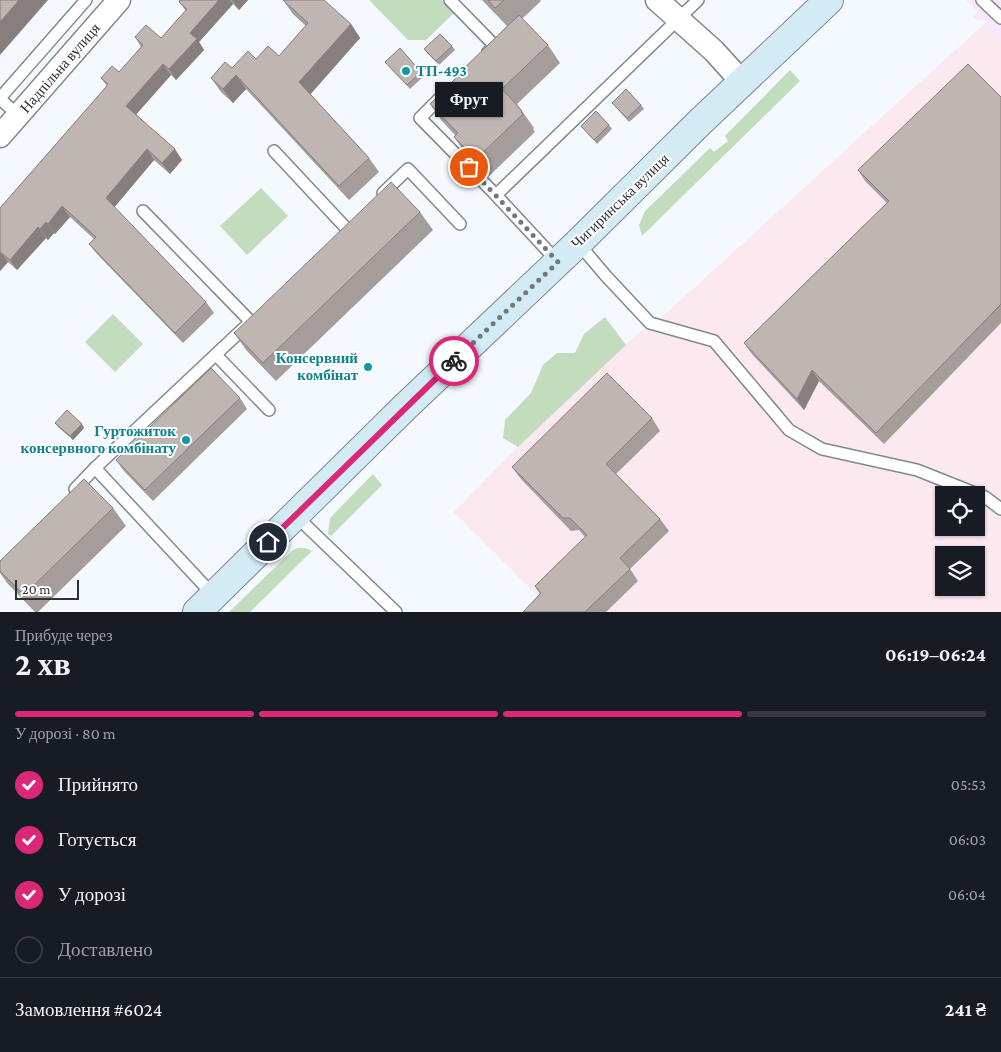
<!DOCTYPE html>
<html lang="uk">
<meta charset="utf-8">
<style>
:root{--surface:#171b24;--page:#20242c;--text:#f1f3f6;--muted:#9ea1a6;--line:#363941;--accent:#db2777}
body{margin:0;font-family:"Crimson Pro",serif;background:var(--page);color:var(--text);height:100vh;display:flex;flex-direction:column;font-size:19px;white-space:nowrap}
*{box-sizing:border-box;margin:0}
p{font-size:16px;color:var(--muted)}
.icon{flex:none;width:28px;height:28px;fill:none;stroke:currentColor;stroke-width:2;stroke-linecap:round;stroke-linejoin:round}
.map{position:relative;height:612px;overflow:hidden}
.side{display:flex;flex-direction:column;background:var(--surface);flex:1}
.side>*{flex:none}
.fabs{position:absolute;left:935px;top:486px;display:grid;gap:10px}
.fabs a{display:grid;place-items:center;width:50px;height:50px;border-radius:0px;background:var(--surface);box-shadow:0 1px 4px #0004;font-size:25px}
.scale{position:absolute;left:15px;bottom:12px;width:64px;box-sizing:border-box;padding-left:5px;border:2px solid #2e3133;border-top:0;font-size:14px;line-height:18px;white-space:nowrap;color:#2e3133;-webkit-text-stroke:4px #fff;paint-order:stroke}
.pin{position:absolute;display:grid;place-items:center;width:42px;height:42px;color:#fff;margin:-21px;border:2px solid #fff;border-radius:50%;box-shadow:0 1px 5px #0007}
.courier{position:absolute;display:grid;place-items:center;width:50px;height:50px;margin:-25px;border:4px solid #db2777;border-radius:50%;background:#fff;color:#222;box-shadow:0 1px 6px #0007}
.bubble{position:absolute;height:35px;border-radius:0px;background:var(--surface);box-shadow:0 1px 4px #0004;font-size:16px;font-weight:700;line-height:35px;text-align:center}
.headline em{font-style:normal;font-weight:700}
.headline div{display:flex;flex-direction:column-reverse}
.headline{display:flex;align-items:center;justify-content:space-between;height:85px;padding:0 15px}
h1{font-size:32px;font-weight:700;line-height:38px}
.bar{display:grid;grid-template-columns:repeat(4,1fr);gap:8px 5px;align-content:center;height:60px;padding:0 15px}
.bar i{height:6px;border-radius:4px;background:var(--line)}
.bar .selected{background:var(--accent)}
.bar p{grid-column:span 4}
.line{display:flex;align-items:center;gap:12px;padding:0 15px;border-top:1px solid var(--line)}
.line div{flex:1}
ol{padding:0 15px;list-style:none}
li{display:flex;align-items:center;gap:15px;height:55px}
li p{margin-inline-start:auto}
li .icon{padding:5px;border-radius:50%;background:var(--accent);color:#fff;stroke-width:4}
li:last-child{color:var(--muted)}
li i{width:28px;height:28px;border:2px solid var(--line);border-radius:50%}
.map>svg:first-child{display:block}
.commercial{fill:#f8e8fb}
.industrial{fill:#fce8ef;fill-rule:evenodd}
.green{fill:#c2dcbd}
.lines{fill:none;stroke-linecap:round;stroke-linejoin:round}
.lane-casing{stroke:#81888e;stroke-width:14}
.street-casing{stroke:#81888e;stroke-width:25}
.secondary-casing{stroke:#81888e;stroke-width:30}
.lane{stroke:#fff;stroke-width:11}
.street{stroke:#fff;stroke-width:22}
.secondary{stroke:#d2ebf5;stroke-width:28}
.wall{fill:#a49d99}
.shaded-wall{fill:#867f7d}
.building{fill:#bfb6b2;stroke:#867f7d}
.done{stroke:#73777a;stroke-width:5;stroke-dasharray:0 9}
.route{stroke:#db2777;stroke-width:6}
.culture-dot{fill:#0f9aa8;stroke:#fff;stroke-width:2}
.labels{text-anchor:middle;stroke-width:4;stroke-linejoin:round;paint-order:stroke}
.street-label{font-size:15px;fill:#2e3133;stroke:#fff}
.culture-label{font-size:15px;font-weight:bold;fill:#0d838f;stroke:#fff;text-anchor:end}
</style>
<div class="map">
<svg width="1001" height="612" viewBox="0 0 1001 612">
<rect width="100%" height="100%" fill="#f3f9fe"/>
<polygon class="commercial" points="966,0 1001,0 1001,43 983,25 986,22 984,19 979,20 972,18 978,12"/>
<path class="industrial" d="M983,25l18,18v569h-447l-100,-100 51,-52 101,-98 44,-39 11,-5zM944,495h32v33h-32zM944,555h32v33h-32z"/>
<g class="green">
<polygon points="369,0 441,0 454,13 426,40 408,40"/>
<polygon points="790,70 800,81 642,236 639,225 645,211 710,148 714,152 728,141 725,136"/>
<polygon points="261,188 288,216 247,255 220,226"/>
<polygon points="113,314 143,344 115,372 85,342"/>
<polygon points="605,317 626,345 518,447 503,438 505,420 531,393 543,365 557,353 575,353 584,334"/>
<polygon points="373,474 382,485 331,536 328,534 330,518"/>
<polygon points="298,548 305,548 312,551 250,612 229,612 293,550"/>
</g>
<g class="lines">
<g class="lane-casing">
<g id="lane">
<polyline points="450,0 495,46 488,52"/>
<polyline points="982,0 1001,18"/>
<polyline points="442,96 420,118 493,192 558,262"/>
<polyline points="0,98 86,0"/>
<polyline points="0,99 18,115"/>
<polyline points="274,151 346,228"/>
<polyline points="383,193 408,169 460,224"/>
<polyline points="496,195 698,0"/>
<polyline points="143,211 250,321"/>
<polyline points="578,243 606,276 650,323 714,341 789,430 822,449 917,470 985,497 1001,509"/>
<polyline points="216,355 269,410"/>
<polyline points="95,468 214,596"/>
<polyline points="75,489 95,468 246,326"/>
<polyline points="296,516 396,612"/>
</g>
</g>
<g class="street-casing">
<g id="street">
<polyline points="657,0 714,51 742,82"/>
<polyline points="0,136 119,0"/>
</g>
</g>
<g class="secondary-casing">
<polyline id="secondary" points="197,612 405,407 578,243 699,123 829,0"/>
</g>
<use href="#lane" class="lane"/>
<use href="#street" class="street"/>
<use href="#secondary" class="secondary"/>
</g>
<g class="wall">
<polygon points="180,0 248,0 239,10 233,4 199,42 204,50 176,80 171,75 136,114 182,160 170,174 154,160 114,207 206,302 214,313 183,343 97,254 89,244 94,239 70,217 55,234 54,233 48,240 46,238 17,270 8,262 0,271 0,208 107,86 101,78 119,72 141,47 135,37 161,38 186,11 179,2"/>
<polygon points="283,0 351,24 360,38 310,94 369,158 379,172 349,200 246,89 233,103 221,92 211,78 232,68 279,56 306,26 293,14"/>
<polygon points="482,0 540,0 541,1 522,19 548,45 560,63 517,104 522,111 534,128 533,129 535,132 488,177 466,154 454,137 455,135 442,121 430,104 458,77 507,26"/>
<polygon points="452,46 455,50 439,65 427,53 424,49"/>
<polygon points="385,62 421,72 424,76 410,89"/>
<polygon points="1001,97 1001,323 884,444 819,381 804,410 752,354 744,343 887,203 865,181 858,170"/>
<polygon points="612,103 641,105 644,109 629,122"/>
<polygon points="609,125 612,129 597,144 581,126"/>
<polygon points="420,212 433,230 276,381 247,351 234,333"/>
<polygon points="240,398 247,409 153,501 124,471 116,460"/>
<polygon points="652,418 660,431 616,474 660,519 669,531 630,569 638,581 606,612 523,612 540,594 535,586 585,537 579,530 571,531 521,479 512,467"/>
<polygon points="55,423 84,428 73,440 58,427"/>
<polygon points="113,508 126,526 38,612 35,612 8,584 0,573 0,561"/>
</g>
<g class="shaded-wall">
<polygon points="19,0 48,0 0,55 0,22"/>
<polygon points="219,0 230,0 233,4 199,42 204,50 176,80 169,69 190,33"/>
<polygon points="232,0 248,0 239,10"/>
<polygon points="351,24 360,38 309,96 299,82"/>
<polygon points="163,64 171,75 134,117 126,106"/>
<polygon points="236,75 246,89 233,103 223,89"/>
<polygon points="147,149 154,160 113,209 106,198"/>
<polygon points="175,149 182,160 170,174 162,163"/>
<polygon points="62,206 70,217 55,234 48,224"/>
<polygon points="46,222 54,233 48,240 40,229"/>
<polygon points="38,227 46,238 17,270 10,260"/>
<polygon points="0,251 8,262 0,271"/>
<polygon points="812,370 819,381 804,410 797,399"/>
<polygon points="82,424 84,428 73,440 70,436"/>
</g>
<g class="building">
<polygon points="0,0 19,0 0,22"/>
<polygon points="180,0 219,0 190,33 197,39 169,69 163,64 126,106 175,149 162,163 147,149 106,198 206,302 175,333 89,244 96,237 62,206 48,224 46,222 40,229 38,227 10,260 0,252 0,208 106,87 108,84 101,78 112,66 119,72 143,45 135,37 146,25 161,38 187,9 179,2"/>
<polygon points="283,0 324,0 351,24 299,82 369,158 339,186 236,75 223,89 211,78 225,62 232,68 248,51 256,59 268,46 279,56 308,23"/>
<polygon points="488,0 504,0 495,8"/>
<polygon points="519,15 548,45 502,89 522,111 521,112 523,114 476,159 454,137 458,133 430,104 458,76 457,75"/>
<polygon points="440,34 452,46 436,61 424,49"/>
<polygon points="400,48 421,72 407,85 385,62"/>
<polygon points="968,64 1001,97 1001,304 876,433 812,370 797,399 744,343 889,201 858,170"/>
<polygon points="626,89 641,105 627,118 612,103"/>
<polygon points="596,111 609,125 594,140 581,126"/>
<polygon points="391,182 420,212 263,363 234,333"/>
<polygon points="211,368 240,398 145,490 116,460"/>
<polygon points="607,373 652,418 606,464 660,519 620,558 630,569 585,612 523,612 541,593 535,586 587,535 570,518 563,518 512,467"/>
<polygon points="67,410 82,424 70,436 55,423"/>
<polygon points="84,479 113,508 24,595 0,571 0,561"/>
</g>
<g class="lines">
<polyline class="done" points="454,361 558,262 469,167"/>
<polyline class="route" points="268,542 454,361"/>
</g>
<g class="culture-dot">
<circle cx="406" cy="71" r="5"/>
<circle cx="368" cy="367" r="5"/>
<circle cx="186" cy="440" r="5"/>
</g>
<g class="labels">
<g class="street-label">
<text transform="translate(60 68) rotate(-49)" y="5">Надпільна вулиця</text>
<text transform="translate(620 201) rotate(-44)" y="5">Чигиринська вулиця</text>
</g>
<g class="culture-label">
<text x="416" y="76" text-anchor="start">ТП-493</text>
<text x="358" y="363">Консервний<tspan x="358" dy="17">комбінат</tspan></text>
<text x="176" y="436">Гуртожиток<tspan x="176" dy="17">консервного комбінату</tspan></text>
</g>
</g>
</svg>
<div class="fabs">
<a><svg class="icon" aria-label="locate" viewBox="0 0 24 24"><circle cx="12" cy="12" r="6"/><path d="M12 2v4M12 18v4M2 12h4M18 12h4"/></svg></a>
<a><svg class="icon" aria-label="layers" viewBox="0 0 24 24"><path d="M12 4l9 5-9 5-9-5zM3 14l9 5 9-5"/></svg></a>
</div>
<div class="scale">20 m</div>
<div class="pin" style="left:469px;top:167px;background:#ea580c"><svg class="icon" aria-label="bag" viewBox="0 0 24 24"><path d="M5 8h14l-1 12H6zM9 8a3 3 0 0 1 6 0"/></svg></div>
<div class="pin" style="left:268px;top:542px;background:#1f2937"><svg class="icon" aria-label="home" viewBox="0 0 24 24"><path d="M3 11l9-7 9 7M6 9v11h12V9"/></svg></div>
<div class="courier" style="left:454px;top:361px"><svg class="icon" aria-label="bike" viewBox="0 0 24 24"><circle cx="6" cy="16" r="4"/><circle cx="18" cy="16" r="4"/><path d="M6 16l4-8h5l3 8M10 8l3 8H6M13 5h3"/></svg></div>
<div class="bubble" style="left:435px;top:82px;width:68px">Фрут</div>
</div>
<section class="side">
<div class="headline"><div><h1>2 хв</h1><p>Прибуде через</p></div><em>06:19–06:24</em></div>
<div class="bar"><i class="selected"></i><i class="selected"></i><i class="selected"></i><i></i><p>У дорозі · 80 m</p></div>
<ol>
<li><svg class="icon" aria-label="check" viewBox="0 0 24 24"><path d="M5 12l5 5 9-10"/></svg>Прийнято<p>05:53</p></li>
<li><svg class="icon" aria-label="check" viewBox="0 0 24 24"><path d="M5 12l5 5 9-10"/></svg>Готується<p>06:03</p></li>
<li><svg class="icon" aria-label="check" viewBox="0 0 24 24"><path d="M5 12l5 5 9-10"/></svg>У дорозі<p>06:04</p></li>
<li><i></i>Доставлено</li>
</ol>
<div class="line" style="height:65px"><div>Замовлення #6024</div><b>241 ₴</b></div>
</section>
